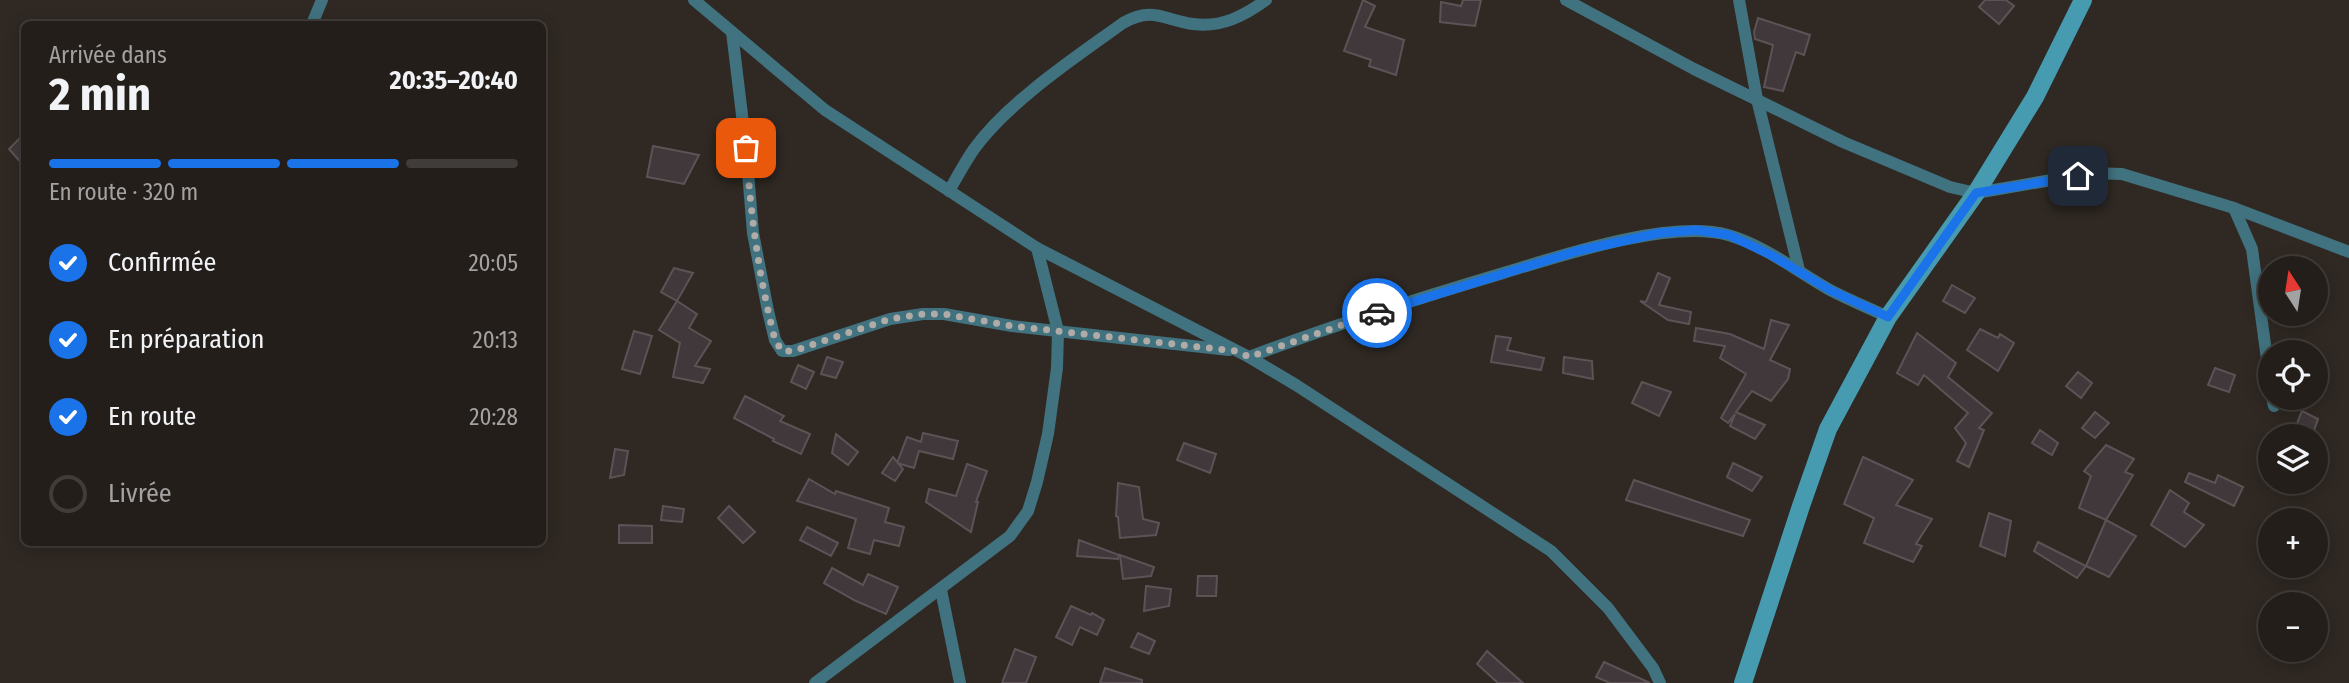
<!DOCTYPE html>
<html lang="fr">
<meta charset="utf-8">
<style>
:root{--surface:#231e1a;--page:#2f2b27;--text:#f1f3f6;--muted:#a3a2a2;--line:#403c39;--accent:#1a73e8}
body{margin:0;font-family:"Fira Sans Condensed",sans-serif;background:var(--page);color:var(--text);height:100vh;display:flex;flex-direction:column;font-size:26px;white-space:nowrap}
*{box-sizing:border-box;margin:0}
p{font-size:23px;color:var(--muted)}
.icon{flex:none;width:38px;height:38px;fill:none;stroke:currentColor;stroke-width:2;stroke-linecap:round;stroke-linejoin:round}
.map{position:relative;flex:1;overflow:hidden}
.drawer{position:absolute;left:21px;top:21px;width:525px;height:525px;display:flex;flex-direction:column;background:var(--surface);border-radius:10px;box-shadow:0 4px 18px #0003,0 0 0 2px var(--line)}
.drawer>*{flex:none}
.needle{width:46px;rotate:348deg}
.controls{position:absolute;left:2258px;top:256px;display:grid;gap:14px}
.controls a{display:grid;place-items:center;width:70px;height:70px;border-radius:50%;background:var(--surface);box-shadow:0 4px 18px #0003,0 0 0 2px var(--line);font-size:35px}
.pin{position:absolute;display:grid;place-items:center;width:60px;height:60px;color:#fff;margin:-30px;border-radius:14px;box-shadow:0 4px 10px #0006}
.courier{position:absolute;display:grid;place-items:center;width:70px;height:70px;margin:-35px;border:5px solid #1a73e8;border-radius:50%;background:#fff;color:#222;box-shadow:0 2px 9px #0007}
.headline em{font-style:normal;font-weight:700}
.headline div{display:flex;flex-direction:column-reverse}
.headline{display:flex;align-items:center;justify-content:space-between;height:119px;padding:0 28px}
h1{font-size:46px;font-weight:700;line-height:52px}
.bar{display:grid;grid-template-columns:repeat(4,1fr);gap:10px 7px;align-content:center;height:84px;padding:0 28px}
.bar i{height:9px;border-radius:5px;background:var(--line)}
.bar .active{background:var(--accent)}
.bar p{grid-column:span 4}
ol{padding:0 28px;list-style:none}
li{display:flex;align-items:center;gap:21px;height:77px}
li p{margin-inline-start:auto}
li .icon{padding:7px;border-radius:50%;background:var(--accent);color:#fff;stroke-width:4}
li:last-child{color:var(--muted)}
li i{width:38px;height:38px;border:4px solid var(--line);border-radius:50%}
.map>svg:first-child{display:block}
.building{fill:#41383b;stroke:#5d5356;stroke-width:2}
.lines{fill:none;stroke-linecap:round;stroke-linejoin:round}
.minor{stroke:#41727f;stroke-width:12}
.secondary{stroke:#479bb0;stroke-width:18}
.done{stroke:#b0aba7;stroke-width:7;stroke-dasharray:0 12.6}
.route{stroke:#1a73e8;stroke-width:9}
</style>
<div class="map">
<svg width="2349" height="683" viewBox="0 0 2349 683">
<rect width="100%" height="100%" fill="#2f2823"/>
<g class="building">
<polygon points="1363,0 1375,6 1365,27 1404,40 1396,75 1369,66 1371,60 1344,51"/>
<polygon points="1463,0 1481,0 1475,26 1440,22 1441,2 1461,6"/>
<polygon points="1985,0 2006,0 2014,6 1999,24 1979,7"/>
<polygon points="1758,18 1810,35 1804,55 1796,52 1783,91 1764,87 1773,45 1755,39 1754,32"/>
<polygon points="24,134 24,166 9,149"/>
<polygon points="653,146 699,155 684,184 647,177"/>
<polygon points="674,268 693,273 677,301 661,292"/>
<polygon points="1658,273 1670,278 1659,305 1691,312 1689,324 1668,320 1640,301 1646,302"/>
<polygon points="1952,285 1975,298 1965,313 1943,301"/>
<polygon points="677,301 697,314 689,328 711,341 695,366 710,369 703,383 673,377 680,343 659,330"/>
<polygon points="1771,320 1789,325 1770,360 1790,369 1788,379 1771,401 1752,391 1736,412 1765,425 1755,439 1730,426 1735,414 1728,423 1721,418 1746,374 1720,358 1725,346 1694,341 1696,328 1730,334 1764,349"/>
<polygon points="1980,329 1998,338 2000,334 2014,343 1998,371 1967,350"/>
<polygon points="634,331 652,336 640,374 622,369"/>
<polygon points="1917,333 1956,363 1948,377 1992,413 1979,428 1984,430 1969,467 1957,461 1966,443 1955,428 1968,413 1924,375 1918,385 1897,373"/>
<polygon points="1496,336 1511,338 1507,350 1544,358 1541,370 1491,362"/>
<polygon points="827,357 843,362 836,378 821,374"/>
<polygon points="1564,357 1592,361 1593,379 1563,373"/>
<polygon points="798,365 814,372 806,389 791,382"/>
<polygon points="2215,368 2235,375 2229,392 2208,385"/>
<polygon points="2078,372 2092,383 2081,398 2066,386"/>
<polygon points="1642,382 1671,392 1659,416 1632,403"/>
<polygon points="745,396 784,416 780,421 810,434 801,454 773,441 774,439 734,418"/>
<polygon points="2302,411 2318,419 2312,436 2292,436"/>
<polygon points="2095,412 2109,423 2095,438 2082,428"/>
<polygon points="2040,430 2058,443 2052,455 2032,443"/>
<polygon points="923,433 958,441 953,459 919,451 914,468 897,463 907,437 921,442"/>
<polygon points="836,434 858,452 848,465 832,453"/>
<polygon points="1184,443 1216,454 1210,473 1177,460"/>
<polygon points="2106,445 2134,459 2125,472 2133,475 2106,520 2079,508 2091,476 2084,471"/>
<polygon points="615,449 628,451 624,475 610,478"/>
<polygon points="893,457 903,469 895,481 882,473"/>
<polygon points="1863,457 1913,480 1896,505 1932,519 1916,544 1922,546 1913,562 1864,543 1874,518 1844,504"/>
<polygon points="1733,463 1762,477 1752,491 1727,477"/>
<polygon points="967,464 987,471 976,502 978,502 971,532 926,502 929,489 956,496"/>
<polygon points="2189,473 2215,483 2218,475 2243,487 2234,506 2185,482"/>
<polygon points="809,479 835,494 836,491 889,508 885,522 904,527 899,546 874,540 870,554 848,548 856,519 797,501"/>
<polygon points="1634,480 1750,520 1743,536 1626,500"/>
<polygon points="1118,483 1139,487 1143,519 1159,523 1156,535 1120,538 1118,517 1116,516"/>
<polygon points="2170,490 2189,503 2184,512 2204,525 2185,547 2151,525"/>
<polygon points="663,506 684,509 682,522 661,520"/>
<polygon points="729,506 755,532 743,543 718,518"/>
<polygon points="1989,513 2011,521 2005,556 1980,546"/>
<polygon points="2106,520 2136,536 2109,577 2086,566"/>
<polygon points="619,525 652,526 652,543 619,543"/>
<polygon points="807,527 838,543 831,556 800,540"/>
<polygon points="1079,540 1119,555 1118,559 1077,556"/>
<polygon points="2038,542 2086,566 2077,578 2034,551"/>
<polygon points="1120,555 1154,567 1151,576 1123,579"/>
<polygon points="832,568 863,585 868,574 898,587 886,614 856,601 824,583"/>
<polygon points="1198,576 1217,576 1216,596 1197,596"/>
<polygon points="1146,586 1171,589 1169,606 1144,611"/>
<polygon points="1071,606 1091,615 1092,613 1104,620 1097,635 1080,627 1072,645 1056,637"/>
<polygon points="1138,633 1155,641 1149,654 1131,647"/>
<polygon points="1015,649 1036,657 1026,683 1002,683"/>
<polygon points="1487,651 1523,683 1498,683 1477,664"/>
<polygon points="1604,662 1650,683 1610,683 1596,677"/>
<polygon points="1105,668 1142,680 1142,683 1100,683"/>
</g>
<g class="lines">
<g class="minor">
<polyline points="694,0 825,110 1037,248 1249,357 1296,385 1551,551 1608,608 1653,668 1660,683"/>
<polyline points="1566,0 1694,69 1843,142 1950,187 1976,193 2092,173 2122,174 2234,208 2349,252"/>
<polyline points="1739,0 1757,99 1799,270"/>
<polyline points="312,24 322,0"/>
<polyline points="732,32 746,148 753,233 768,311 775,340 782,351 793,351 890,319 923,314 944,314 1012,326 1229,350"/>
<path d="M949,191c8,-14 16,-29 25,-42 35,-48 102,-92 149,-126 30,-17 41,-3 70,1 28,4 51,-8 73,-24"/>
<polyline points="2234,208 2252,249 2270,381"/>
<path d="M1249,357c82,-31 167,-58 251,-83 60,-18 169,-55 228,-39 36,10 70,37 102,55 19,10 39,18 58,27"/>
<polyline points="2272,397 2274,406"/>
<polyline points="941,590 960,683"/>
<polyline points="815,683 1010,536 1028,511 1037,482 1048,434 1057,368 1058,331 1037,248"/>
</g>
<polyline class="secondary" points="1743,683 1801,506 1828,429 1888,317 1976,193 2035,97 2083,0"/>
</g>
<g class="lines">
<path class="done" d="M746,148c5,68 12,125 29,192l7,11h11l97,-32 33,-5h21l68,12 224,25 13,6 128,-44"/>
<polyline class="route" points="1377,313 1577,251 1659,233 1697,230 1729,235 1773,256 1830,290 1888,317 1976,193 2078,176"/>
</g>
</svg>
<div class="controls">
<a><svg class="needle" viewBox="-14 -14 28 28"><path d="M0-13l5 13h-10z" fill="#e53935"/><path d="M0 13l5-13h-10z" fill="#a3a2a2"/></svg></a>
<a><svg class="icon" aria-label="locate" viewBox="0 0 24 24"><circle cx="12" cy="12" r="6"/><path d="M12 2v4M12 18v4M2 12h4M18 12h4"/></svg></a>
<a><svg class="icon" aria-label="layers" viewBox="0 0 24 24"><path d="M12 4l9 5-9 5-9-5zM3 14l9 5 9-5"/></svg></a>
<a>+</a>
<a>−</a>
</div>
<div class="pin" style="left:746px;top:148px;background:#ea580c"><svg class="icon" aria-label="bag" viewBox="0 0 24 24"><path d="M5 8h14l-1 12H6zM9 8a3 3 0 0 1 6 0"/></svg></div>
<div class="pin" style="left:2078px;top:176px;background:#1f2937"><svg class="icon" aria-label="home" viewBox="0 0 24 24"><path d="M3 11l9-7 9 7M6 9v11h12V9"/></svg></div>
<div class="courier" style="left:1377px;top:313px"><svg class="icon" aria-label="car" viewBox="0 0 24 24"><path d="M5 17H2v-5l4-1 3-4h7l3 4 3 1v5h-3M9 17h6M6 11h13"/><circle cx="7" cy="17" r="2"/><circle cx="17" cy="17" r="2"/></svg></div>
<section class="drawer">
<div class="headline"><div><h1>2 min</h1><p>Arrivée dans</p></div><em>20:35–20:40</em></div>
<div class="bar"><i class="active"></i><i class="active"></i><i class="active"></i><i></i><p>En route · 320 m</p></div>
<ol>
<li><svg class="icon" aria-label="check" viewBox="0 0 24 24"><path d="M5 12l5 5 9-10"/></svg>Confirmée<p>20:05</p></li>
<li><svg class="icon" aria-label="check" viewBox="0 0 24 24"><path d="M5 12l5 5 9-10"/></svg>En préparation<p>20:13</p></li>
<li><svg class="icon" aria-label="check" viewBox="0 0 24 24"><path d="M5 12l5 5 9-10"/></svg>En route<p>20:28</p></li>
<li><i></i>Livrée</li>
</ol>
</section>
</div>
